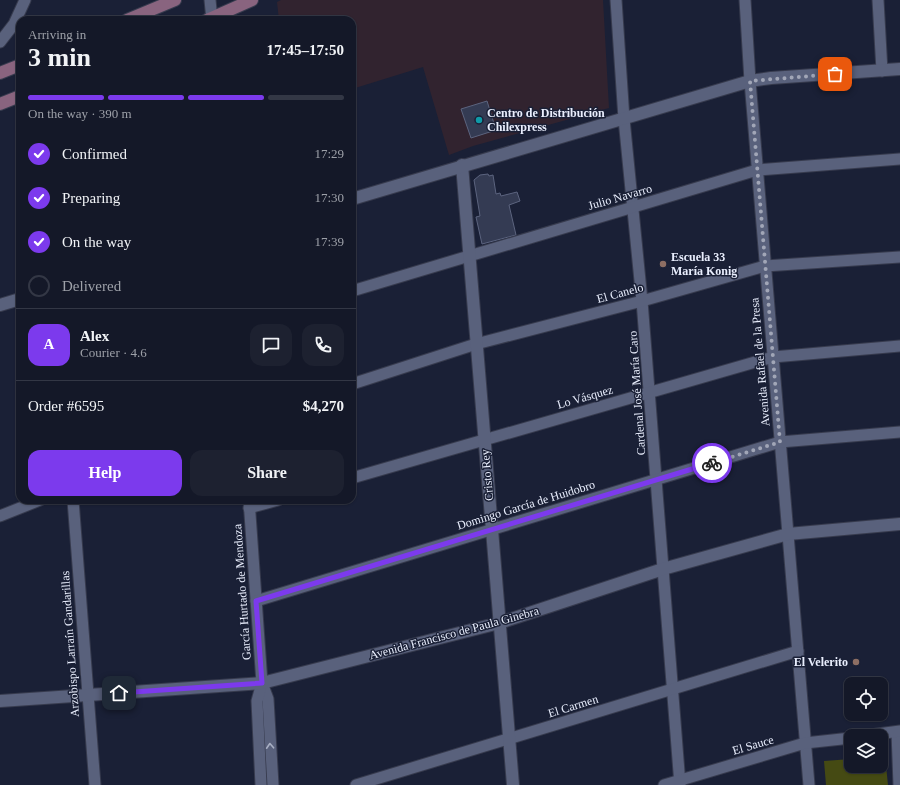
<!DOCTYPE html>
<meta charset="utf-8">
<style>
:root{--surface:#141828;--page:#1d2130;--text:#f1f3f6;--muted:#9da0a8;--line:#333745;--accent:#7c3aed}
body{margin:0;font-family:Georgia,serif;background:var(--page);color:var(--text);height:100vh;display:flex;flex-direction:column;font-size:15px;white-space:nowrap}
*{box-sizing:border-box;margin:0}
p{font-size:13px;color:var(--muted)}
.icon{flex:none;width:22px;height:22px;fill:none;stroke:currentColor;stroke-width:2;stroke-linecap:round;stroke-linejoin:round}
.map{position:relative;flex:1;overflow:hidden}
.panel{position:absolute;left:16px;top:16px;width:340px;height:488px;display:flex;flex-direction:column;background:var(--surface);border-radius:12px;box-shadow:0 1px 3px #0004,0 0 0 1px var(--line)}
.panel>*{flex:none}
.tools{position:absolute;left:844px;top:677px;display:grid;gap:8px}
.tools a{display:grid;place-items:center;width:44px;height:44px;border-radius:8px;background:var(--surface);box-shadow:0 1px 3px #0004,0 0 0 1px var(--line);font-size:20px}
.pin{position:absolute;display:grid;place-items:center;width:34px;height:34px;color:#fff;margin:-17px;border-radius:8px;box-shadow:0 2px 6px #0006}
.courier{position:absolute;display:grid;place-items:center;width:40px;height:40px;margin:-20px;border:3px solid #7c3aed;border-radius:50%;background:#fff;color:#222;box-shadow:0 1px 5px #0007}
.summary em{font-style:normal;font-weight:700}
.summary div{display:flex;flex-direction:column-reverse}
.summary{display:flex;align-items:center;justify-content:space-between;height:68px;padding:0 12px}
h1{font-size:26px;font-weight:700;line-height:30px}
.bar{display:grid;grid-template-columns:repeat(4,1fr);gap:6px 4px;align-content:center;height:48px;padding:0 12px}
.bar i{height:5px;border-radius:3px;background:var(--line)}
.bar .on{background:var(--accent)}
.bar p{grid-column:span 4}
.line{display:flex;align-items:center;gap:10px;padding:0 12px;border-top:1px solid var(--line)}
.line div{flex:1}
.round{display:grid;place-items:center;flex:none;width:42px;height:42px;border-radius:12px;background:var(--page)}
ol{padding:0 12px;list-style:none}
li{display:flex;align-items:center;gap:12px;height:44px}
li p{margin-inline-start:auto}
li .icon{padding:4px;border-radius:50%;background:var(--accent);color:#fff;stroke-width:4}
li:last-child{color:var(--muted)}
li i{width:22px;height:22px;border:2px solid var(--line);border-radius:50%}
.button{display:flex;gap:8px;margin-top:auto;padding:8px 12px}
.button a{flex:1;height:46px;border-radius:12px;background:var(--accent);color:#fff;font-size:16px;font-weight:700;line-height:46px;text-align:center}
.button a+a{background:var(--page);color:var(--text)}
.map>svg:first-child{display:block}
.industrial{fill:#31232f}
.green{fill:#454a13}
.building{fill:#343b53;stroke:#5c647f}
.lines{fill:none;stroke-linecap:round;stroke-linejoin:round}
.minor-casing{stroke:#373b4e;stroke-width:13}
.tertiary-casing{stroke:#373b4e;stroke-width:14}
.secondary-casing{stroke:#373b4e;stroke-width:14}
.minor{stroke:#59617c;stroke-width:11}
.tertiary{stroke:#59617c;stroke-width:12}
.secondary{stroke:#89647f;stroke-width:12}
.oneway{stroke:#a8afc3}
.done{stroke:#a1a6b7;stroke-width:4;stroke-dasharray:0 7.2}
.route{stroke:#7c3aed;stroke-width:5}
.culture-dot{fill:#0f9aa8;stroke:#1a2036;stroke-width:1.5}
.education-dot{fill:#8d6e63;stroke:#1a2036;stroke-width:1.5}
.labels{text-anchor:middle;stroke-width:3;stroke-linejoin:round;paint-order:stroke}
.poi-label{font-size:12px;font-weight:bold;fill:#e9eefd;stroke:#1a2036;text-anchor:start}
.street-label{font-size:12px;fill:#e9eefd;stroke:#1a2036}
</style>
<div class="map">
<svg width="900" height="785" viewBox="0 0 900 785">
<rect width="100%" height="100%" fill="#1a2036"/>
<polygon class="industrial" points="281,0 603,0 609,108 473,146 449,155 423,67 352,89 352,20 279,20 277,2"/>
<polygon class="green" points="881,756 885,756 888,785 826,785 824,761 851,759 851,766 881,766"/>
<g class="building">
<polygon points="487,101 496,130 471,138 461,109"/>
<polygon points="488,174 489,176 493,175 496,194 500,193 501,196 517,192 520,201 509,205 516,235 482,244 476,217 480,216 474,180 480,175"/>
</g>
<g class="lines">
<g class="minor-casing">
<g id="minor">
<polyline points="210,0 212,20"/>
<polyline points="616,0 624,119 642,301 680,785"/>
<polyline points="745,0 750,81 809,785"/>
<polyline points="878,0 882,71"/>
<polyline points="0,42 14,24 25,0"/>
<polyline points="352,291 757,170 900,159"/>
<polyline points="352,384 476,344 642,301 765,266 900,257"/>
<polyline points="352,478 773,357 900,346"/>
<polyline points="73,500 95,785"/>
<polyline points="249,500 262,683 268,699 273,785"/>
<polyline points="249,508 278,500"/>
<polyline points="0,516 40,500"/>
<polyline points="256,601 780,442 900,432"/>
<polyline points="897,732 899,785"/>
<polyline points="863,736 900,731"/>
<polyline points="261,785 257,701 262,683"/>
<polyline points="356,785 798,651"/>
<polyline points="664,785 805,743 851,738"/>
</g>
</g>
<g class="tertiary-casing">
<g id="tertiary">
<polyline points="462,165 513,785"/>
<polyline points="352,199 750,81 771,78 900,69"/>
<polyline points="0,305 20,299"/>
<polyline points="0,701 262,683 499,623 663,569 788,534 900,524"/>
</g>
</g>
<g class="secondary-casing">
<g id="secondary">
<polyline points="127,20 175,0"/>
<polyline points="207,20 252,0"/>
<polyline points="0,73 20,65"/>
<polyline points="0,104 20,96"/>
</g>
</g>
<use href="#minor" class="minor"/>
<use href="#tertiary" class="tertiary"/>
<use href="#secondary" class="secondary"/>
</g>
<defs><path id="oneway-chevron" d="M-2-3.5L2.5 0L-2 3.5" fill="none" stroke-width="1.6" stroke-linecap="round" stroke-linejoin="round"/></defs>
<use class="oneway" href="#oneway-chevron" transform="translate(270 746) rotate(-93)"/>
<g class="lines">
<polyline class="done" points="712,463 780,442 750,81 835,74"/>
<polyline class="route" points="119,693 262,683 256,601 712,463"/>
</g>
<circle class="culture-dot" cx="479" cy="120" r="4"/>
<g class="education-dot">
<circle cx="663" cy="264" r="4"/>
<circle cx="856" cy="662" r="4"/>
</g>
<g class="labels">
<g class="poi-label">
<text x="487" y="117">Centro de Distribución<tspan x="487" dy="14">Chilexpress</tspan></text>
<text x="671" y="261">Escuela 33<tspan x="671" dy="14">María Konig</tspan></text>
<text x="848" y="666" text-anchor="end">El Velerito</text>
</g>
<g class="street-label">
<text transform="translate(620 197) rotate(-16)" y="4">Julio Navarro</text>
<text transform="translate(620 293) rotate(-15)" y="4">El Canelo</text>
<text transform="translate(760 362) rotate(-95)" y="4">Avenida Rafael de la Presa</text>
<text transform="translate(637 393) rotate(-94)" y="4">Cardenal José María Caro</text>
<text transform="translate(585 397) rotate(-16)" y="4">Lo Vásquez</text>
<text transform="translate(487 475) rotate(-95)" y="4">Cristo Rey</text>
<text transform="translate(526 505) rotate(-17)" y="4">Domingo García de Huidobro</text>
<text transform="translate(242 592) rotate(-94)" y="4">García Hurtado de Mendoza</text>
<text transform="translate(454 633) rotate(-15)" y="4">Avenida Francisco de Paula Ginebra</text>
<text transform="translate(70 644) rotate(-94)" y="4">Arzobispo Larraín Gandarillas</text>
<text transform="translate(573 706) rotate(-17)" y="4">El Carmen</text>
<text transform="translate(753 745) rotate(-16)" y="4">El Sauce</text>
</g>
</g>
</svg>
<div class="tools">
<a><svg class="icon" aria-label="locate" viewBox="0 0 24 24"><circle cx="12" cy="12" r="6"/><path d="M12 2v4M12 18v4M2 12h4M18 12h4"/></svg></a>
<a><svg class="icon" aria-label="layers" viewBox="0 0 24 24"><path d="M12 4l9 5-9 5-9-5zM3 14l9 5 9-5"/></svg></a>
</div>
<div class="pin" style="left:835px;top:74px;background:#ea580c"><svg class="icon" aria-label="bag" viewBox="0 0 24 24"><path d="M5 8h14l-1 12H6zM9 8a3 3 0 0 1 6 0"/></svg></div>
<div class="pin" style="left:119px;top:693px;background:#1f2937"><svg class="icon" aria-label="home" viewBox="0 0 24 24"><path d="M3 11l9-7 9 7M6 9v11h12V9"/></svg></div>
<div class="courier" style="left:712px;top:463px"><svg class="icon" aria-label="bike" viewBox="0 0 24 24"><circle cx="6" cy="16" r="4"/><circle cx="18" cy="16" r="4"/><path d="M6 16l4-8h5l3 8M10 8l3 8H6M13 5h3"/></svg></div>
<section class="panel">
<div class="summary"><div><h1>3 min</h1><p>Arriving in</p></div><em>17:45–17:50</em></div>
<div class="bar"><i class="on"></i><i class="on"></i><i class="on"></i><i></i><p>On the way · 390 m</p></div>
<ol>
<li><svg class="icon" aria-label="check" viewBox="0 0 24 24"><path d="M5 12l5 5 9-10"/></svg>Confirmed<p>17:29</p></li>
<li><svg class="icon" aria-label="check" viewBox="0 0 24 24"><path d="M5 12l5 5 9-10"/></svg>Preparing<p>17:30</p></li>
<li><svg class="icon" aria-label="check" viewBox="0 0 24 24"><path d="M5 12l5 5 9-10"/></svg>On the way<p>17:39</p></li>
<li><i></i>Delivered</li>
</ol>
<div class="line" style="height:72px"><b class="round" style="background:var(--accent);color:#fff">A</b><div><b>Alex</b><p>Courier · 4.6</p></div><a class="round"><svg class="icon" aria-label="chat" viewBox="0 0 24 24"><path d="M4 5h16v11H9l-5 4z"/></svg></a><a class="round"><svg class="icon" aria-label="phone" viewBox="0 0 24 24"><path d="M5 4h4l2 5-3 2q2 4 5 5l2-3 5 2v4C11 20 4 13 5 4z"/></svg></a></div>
<div class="line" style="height:52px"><div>Order #6595</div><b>$4,270</b></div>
<div class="button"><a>Help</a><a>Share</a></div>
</section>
</div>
